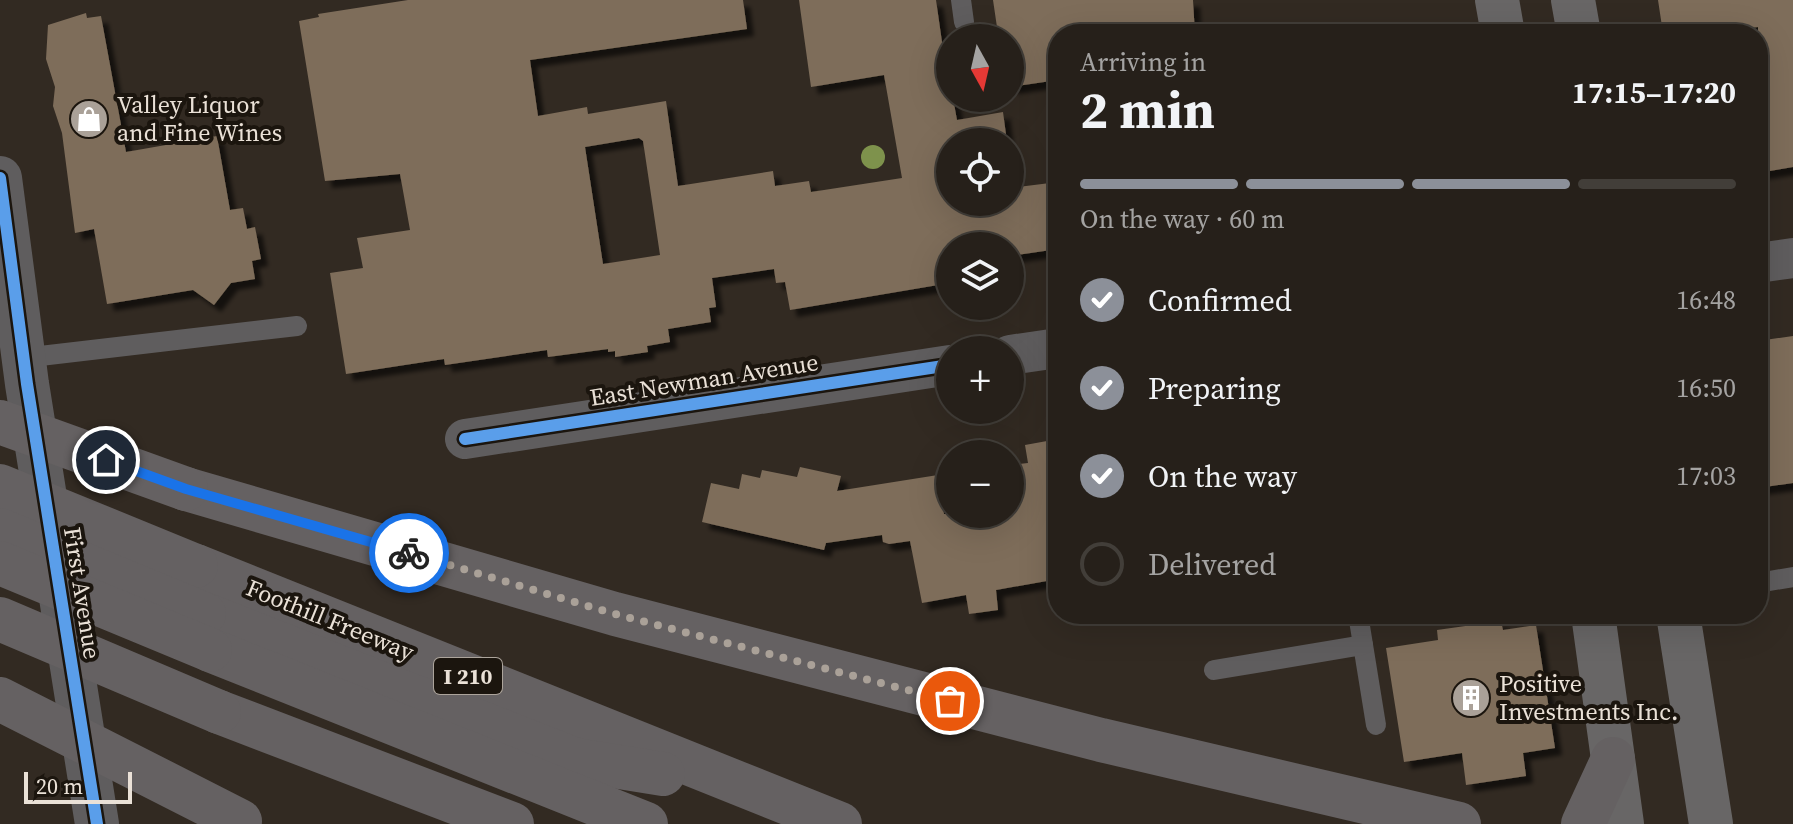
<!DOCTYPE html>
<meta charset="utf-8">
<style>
:root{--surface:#26201a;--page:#2e2823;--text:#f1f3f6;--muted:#a4a3a2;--line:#423e39;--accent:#8c9099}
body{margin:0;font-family:"Source Serif 4",serif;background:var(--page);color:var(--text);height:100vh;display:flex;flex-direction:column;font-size:30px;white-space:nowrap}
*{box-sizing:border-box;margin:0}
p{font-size:26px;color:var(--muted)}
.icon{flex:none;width:44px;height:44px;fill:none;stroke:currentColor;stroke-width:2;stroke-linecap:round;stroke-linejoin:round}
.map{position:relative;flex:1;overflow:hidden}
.panel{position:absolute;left:1048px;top:24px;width:720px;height:600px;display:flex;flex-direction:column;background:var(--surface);border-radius:32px;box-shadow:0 8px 32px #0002,0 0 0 2px var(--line)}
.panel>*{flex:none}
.needle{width:52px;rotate:172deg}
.buttons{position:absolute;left:936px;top:24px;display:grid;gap:16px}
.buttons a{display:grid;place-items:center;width:88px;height:88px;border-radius:50%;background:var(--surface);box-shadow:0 8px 32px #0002,0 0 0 2px var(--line);font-size:40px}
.scale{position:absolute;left:24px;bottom:20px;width:108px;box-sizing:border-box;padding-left:8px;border:4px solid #eae1d7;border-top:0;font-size:22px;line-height:28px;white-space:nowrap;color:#eae1d7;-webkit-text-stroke:6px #1b150e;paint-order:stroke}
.pin{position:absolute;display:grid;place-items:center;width:68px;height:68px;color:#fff;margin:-34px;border:4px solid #fff;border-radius:50%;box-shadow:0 2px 8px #0007}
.courier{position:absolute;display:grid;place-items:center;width:80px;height:80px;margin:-40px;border:6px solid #1a73e8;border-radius:50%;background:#fff;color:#222;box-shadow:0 2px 10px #0007}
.summary em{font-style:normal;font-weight:700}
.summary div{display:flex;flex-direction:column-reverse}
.summary{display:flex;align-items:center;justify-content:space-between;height:136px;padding:0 32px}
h1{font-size:52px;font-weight:700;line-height:60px}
.bar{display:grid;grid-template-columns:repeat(4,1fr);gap:12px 8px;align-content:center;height:96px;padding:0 32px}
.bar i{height:10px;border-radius:6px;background:var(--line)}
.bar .selected{background:var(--accent)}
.bar p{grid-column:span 4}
ol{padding:0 32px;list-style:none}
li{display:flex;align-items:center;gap:24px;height:88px}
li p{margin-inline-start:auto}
li .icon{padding:8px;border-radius:50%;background:var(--accent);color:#fff;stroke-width:4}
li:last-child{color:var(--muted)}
li i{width:44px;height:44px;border:4px solid var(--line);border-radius:50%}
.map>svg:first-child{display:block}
.building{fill:#7e6d5a;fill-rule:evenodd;filter:url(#shadow)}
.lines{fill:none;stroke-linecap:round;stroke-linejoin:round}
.service{stroke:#5f5d5e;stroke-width:20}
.minor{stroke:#5f5d5e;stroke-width:40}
.tertiary{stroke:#5f5d5e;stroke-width:44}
.primary{stroke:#686666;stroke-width:44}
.motorway{stroke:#656162;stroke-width:44}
.motorway-bridge{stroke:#656162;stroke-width:44}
.cycleway-casing{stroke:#1b150e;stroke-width:17}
.cycleway{stroke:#5a9eea;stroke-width:12}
.tree{fill:#7e924c}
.done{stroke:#aaa198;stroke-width:8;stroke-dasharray:0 14.4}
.route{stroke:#1a73e8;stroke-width:10}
.labels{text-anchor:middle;stroke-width:8;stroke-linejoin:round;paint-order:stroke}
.shield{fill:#1b150e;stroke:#aca49b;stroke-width:2}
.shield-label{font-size:22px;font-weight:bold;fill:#eae1d7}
.poi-label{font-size:24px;fill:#eae1d7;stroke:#1b150e;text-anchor:start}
.street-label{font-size:24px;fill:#eae1d7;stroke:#1b150e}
</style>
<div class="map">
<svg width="1793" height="824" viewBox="0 0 1793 824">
<defs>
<filter id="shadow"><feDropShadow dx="7" dy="7" stdDeviation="2" flood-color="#0009"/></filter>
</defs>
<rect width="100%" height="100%" fill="#322a22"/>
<g class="building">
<path d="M408,0h335l4,29 -217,31 8,56 49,-9 1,7 78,-13 12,85 95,-15 2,15 34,-5 2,11 91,-14 -18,-103 -73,12 -12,-87h137l14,98h3l4,22 46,-8 4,30h-57v60h60v-14l48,-6v67l-48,7v-10h-60v37l-160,27 -5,-28 -9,1 -2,-14 -62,9 4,29 -7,1 2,14 -43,7 2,13 -23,4 1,6 -33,5v-6l-7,1v-3l-60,8 -1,-7 -102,15 -1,-6 -98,15 -16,-101 33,-5 -6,-30 53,-8 -10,-56 -75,7 -26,-160 20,-4 -1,-3zM639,138l4,3 17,114 -57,9 -18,-117z"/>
<polygon points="993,0 1193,0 1195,34 1058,34 1058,80 1010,87 1010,38 998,34"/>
<polygon points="1658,0 1793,0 1793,167 1758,173 1758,27 1705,34 1701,27 1663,33"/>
<polygon points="86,13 87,18 101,16 126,152 217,136 230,210 243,208 247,229 255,227 261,259 252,261 255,279 231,283 214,305 193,290 107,304 94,229 75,233 62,133 53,106 55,87 46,59 48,25"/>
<polygon points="1793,336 1793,483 1758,488 1758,341"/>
<polygon points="1058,439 1058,579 996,590 998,610 969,614 966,595 922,603 910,541 889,544 883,542 882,535 826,543 824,550 702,522 711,483 739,489 742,474 760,478 762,470 797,477 800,467 841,476 837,491 938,475 944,514 1010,514 1010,465 1028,463 1025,445"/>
<polygon points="1501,621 1503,630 1536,625 1555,748 1523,753 1526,776 1466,785 1462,753 1404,762 1386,648 1438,640 1437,630"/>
</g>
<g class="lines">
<g class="service">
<polyline points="961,0 964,22"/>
<polyline points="23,358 297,326"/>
<polyline points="1758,583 1793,577"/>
<polyline points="1358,614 1376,725"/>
<polyline points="1214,670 1363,645"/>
</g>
<g class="minor">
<polyline points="1758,263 1793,258"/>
<polyline points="1010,355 1058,348"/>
<polyline points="465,439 950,365"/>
</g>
<polyline class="tertiary" points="0,178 27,384 97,824"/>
<g class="primary">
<polyline points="1497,0 1503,34"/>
<polyline points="1573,0 1579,34"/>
<polyline points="1593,614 1622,824"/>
<polyline points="1678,614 1711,824"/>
</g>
<g class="motorway">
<polyline points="186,489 615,614 1101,740 1459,824"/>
<polyline points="196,566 840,824"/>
<polyline points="204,614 576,760 663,774"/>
<polyline points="210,650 646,824"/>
<polyline points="219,712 512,824"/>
<polyline points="1583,824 1613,759"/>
</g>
<g class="motorway-bridge">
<polyline points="0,422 186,489"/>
<polyline points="0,486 196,566"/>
<polyline points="0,530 204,614"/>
<polyline points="0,563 210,650"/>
<polyline points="0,619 219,712"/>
<polyline points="0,699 240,821"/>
</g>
<g class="cycleway-casing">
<g id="cycleway">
<polyline points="0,178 27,384 97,824"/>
<polyline points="465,439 950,365"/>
</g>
</g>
<use href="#cycleway" class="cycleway"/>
</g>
<circle class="tree" cx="873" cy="157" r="12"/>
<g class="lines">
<polyline class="done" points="409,553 615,614 950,701"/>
<polyline class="route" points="106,460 186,489 409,553"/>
</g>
<defs>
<g id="shop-disc" transform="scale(2)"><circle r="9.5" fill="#aaa198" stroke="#1b150e"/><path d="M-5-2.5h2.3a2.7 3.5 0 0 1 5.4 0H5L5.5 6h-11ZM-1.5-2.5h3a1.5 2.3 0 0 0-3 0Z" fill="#fff"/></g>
<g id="building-disc" transform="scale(2)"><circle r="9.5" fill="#aaa198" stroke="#1b150e"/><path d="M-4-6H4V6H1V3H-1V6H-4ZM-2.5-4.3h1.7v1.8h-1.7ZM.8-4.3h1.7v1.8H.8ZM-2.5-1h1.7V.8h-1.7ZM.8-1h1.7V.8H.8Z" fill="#fff"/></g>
</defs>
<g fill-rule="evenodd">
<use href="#shop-disc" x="89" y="119"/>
<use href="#building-disc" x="1471" y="698"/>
</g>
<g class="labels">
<rect class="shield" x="434" y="658" width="68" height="36" rx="6"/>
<g class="shield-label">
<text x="468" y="684">I 210</text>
</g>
<g class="poi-label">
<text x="117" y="113">Valley Liquor<tspan x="117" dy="28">and Fine Wines</tspan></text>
<text x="1499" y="692">Positive<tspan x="1499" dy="28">Investments Inc.</tspan></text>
</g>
<g class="street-label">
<text transform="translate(704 380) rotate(-9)" y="8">East Newman Avenue</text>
<text transform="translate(82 593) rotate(81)" y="8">First Avenue</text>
<text transform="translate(330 620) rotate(22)" y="8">Foothill Freeway</text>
</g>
</g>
</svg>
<div class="buttons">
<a><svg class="needle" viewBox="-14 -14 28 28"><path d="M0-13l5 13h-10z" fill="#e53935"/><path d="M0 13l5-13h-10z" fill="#a4a3a2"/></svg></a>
<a><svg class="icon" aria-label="locate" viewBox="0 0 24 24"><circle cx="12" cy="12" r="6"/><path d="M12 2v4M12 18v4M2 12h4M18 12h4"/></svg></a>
<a><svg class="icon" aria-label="layers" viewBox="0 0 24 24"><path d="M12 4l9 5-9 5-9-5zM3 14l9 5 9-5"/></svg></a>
<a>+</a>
<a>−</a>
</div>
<div class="scale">20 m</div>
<div class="pin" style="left:950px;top:701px;background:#ea580c"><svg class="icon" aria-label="bag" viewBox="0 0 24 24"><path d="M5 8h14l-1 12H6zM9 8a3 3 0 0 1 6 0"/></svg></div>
<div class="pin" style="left:106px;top:460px;background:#1f2937"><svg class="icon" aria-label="home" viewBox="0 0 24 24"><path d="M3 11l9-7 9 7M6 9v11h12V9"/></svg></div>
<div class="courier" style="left:409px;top:553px"><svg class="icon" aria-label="bike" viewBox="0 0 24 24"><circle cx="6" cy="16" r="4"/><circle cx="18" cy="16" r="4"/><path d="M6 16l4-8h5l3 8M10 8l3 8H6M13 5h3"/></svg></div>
<section class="panel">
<div class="summary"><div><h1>2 min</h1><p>Arriving in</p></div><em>17:15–17:20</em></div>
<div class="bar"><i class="selected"></i><i class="selected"></i><i class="selected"></i><i></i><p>On the way · 60 m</p></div>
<ol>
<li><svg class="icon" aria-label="check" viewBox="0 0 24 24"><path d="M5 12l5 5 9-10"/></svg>Confirmed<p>16:48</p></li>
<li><svg class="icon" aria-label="check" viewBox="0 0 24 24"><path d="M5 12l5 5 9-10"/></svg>Preparing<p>16:50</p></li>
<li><svg class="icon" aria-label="check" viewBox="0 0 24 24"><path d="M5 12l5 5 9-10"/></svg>On the way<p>17:03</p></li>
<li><i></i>Delivered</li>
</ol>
</section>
</div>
